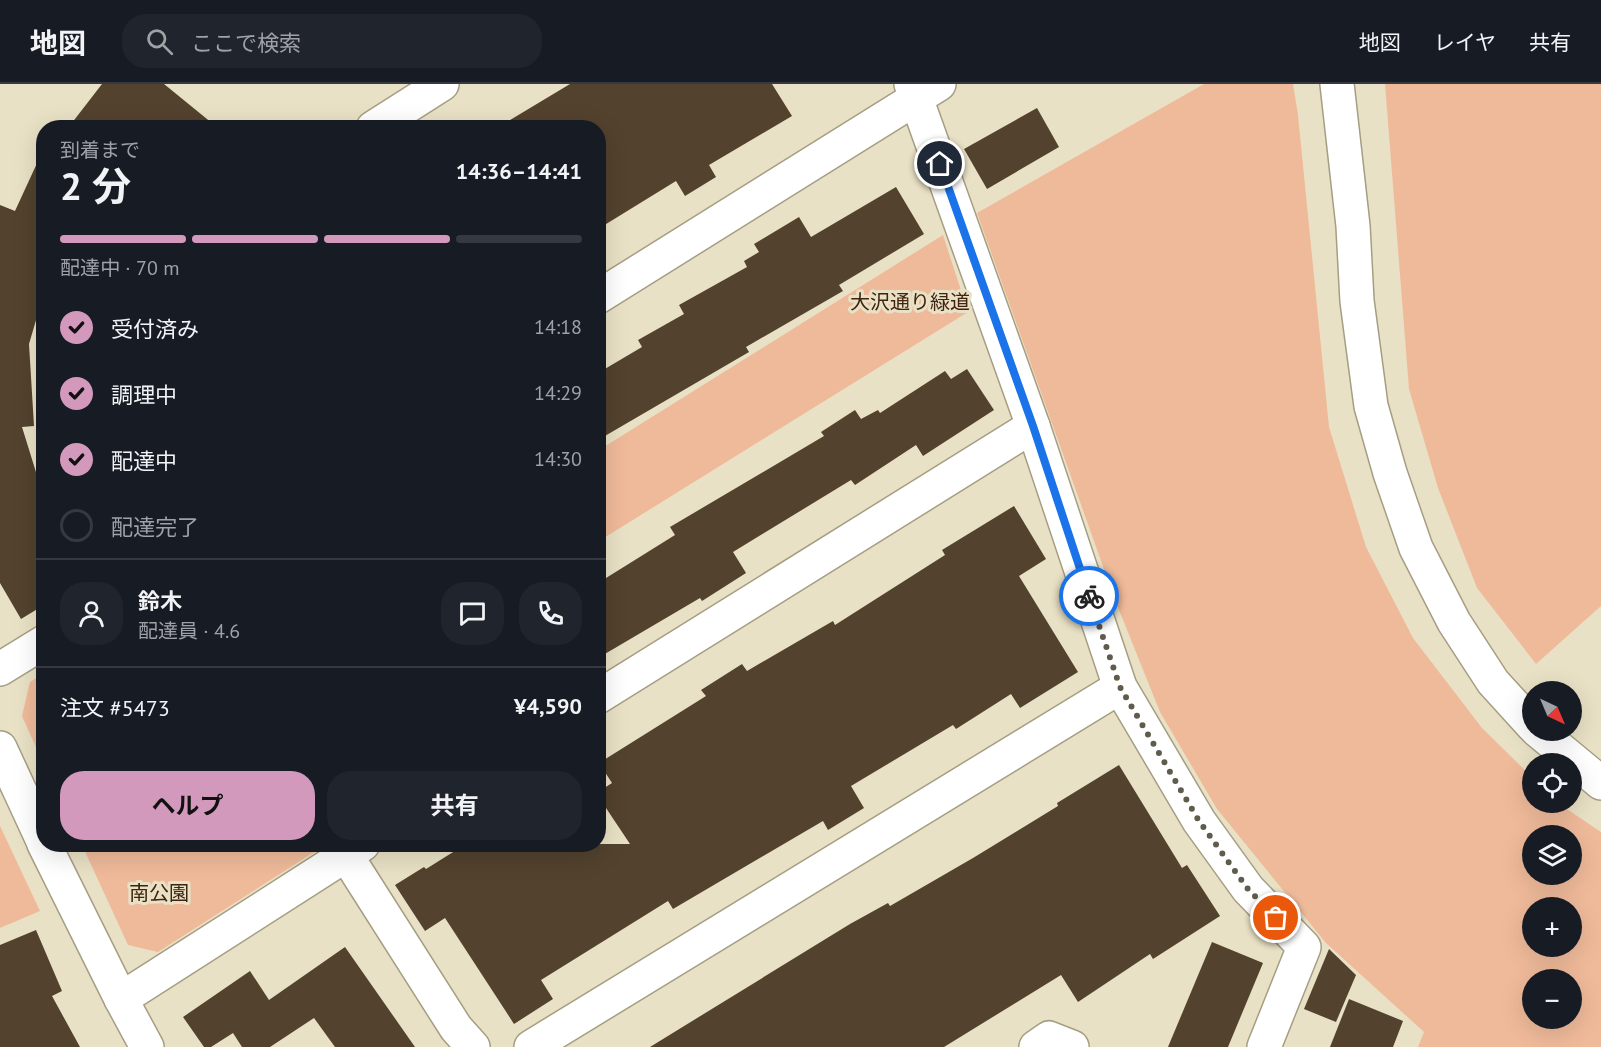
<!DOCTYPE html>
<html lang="ja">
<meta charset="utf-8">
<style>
:root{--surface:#171b24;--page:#20242c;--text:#f1f3f6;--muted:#9ea1a6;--line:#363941;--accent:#d399bd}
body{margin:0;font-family:"PT Sans","Noto Sans JP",sans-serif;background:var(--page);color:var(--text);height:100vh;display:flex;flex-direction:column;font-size:22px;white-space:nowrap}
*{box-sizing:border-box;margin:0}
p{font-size:20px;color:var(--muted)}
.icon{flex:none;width:33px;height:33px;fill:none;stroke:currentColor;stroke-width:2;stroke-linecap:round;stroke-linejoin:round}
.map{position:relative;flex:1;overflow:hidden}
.panel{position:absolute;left:36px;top:36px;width:570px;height:732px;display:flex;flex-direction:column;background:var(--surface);border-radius:24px;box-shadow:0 6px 24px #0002}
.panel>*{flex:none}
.needle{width:39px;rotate:136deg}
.fabs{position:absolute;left:1522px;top:597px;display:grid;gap:12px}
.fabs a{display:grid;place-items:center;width:60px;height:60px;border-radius:50%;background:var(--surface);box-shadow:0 6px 24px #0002;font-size:30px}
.pin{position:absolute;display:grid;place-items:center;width:51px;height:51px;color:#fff;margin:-26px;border:3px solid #fff;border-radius:50%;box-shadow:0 2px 6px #0007}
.courier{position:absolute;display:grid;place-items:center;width:60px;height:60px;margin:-30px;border:4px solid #1a73e8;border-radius:50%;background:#fff;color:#222;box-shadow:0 2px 8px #0007}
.headline em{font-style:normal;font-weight:700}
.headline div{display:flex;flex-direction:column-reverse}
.headline{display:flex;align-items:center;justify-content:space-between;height:102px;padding:0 24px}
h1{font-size:39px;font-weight:700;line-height:45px}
.bar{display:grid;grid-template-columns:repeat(4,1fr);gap:9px 6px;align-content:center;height:72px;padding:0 24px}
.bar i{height:8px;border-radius:4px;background:var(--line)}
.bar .selected{background:var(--accent)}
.bar p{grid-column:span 4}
.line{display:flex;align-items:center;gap:15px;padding:0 24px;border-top:2px solid var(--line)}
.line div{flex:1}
.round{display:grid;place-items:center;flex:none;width:63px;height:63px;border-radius:24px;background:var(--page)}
ol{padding:0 24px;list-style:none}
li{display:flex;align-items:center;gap:18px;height:66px}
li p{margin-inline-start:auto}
li .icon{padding:6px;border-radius:50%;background:var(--accent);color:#111;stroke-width:4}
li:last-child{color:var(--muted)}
li i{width:33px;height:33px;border:3px solid var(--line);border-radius:50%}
.button{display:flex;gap:12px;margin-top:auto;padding:12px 24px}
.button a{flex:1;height:69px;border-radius:24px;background:var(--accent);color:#111;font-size:24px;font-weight:700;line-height:69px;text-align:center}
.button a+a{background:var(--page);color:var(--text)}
header{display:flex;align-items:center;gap:36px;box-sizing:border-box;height:84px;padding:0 30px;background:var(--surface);border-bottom:2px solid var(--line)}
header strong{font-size:28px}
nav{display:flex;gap:33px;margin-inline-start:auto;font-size:21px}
.search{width:420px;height:54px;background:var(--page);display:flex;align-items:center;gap:15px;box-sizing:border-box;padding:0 21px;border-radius:24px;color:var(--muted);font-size:22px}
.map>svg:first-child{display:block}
.green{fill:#efba9a;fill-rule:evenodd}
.building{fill:#52422e}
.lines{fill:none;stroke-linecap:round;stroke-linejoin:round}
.minor-casing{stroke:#a59e83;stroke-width:36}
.tertiary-casing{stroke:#a59e83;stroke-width:36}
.minor{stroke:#fff;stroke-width:33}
.tertiary{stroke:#fff;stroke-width:33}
.done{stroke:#605c4c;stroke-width:6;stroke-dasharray:0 10.8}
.route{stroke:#1a73e8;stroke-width:8}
.labels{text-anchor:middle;stroke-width:6;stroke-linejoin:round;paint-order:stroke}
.park-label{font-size:20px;fill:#402310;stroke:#e9e1c5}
</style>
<header>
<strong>地図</strong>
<div class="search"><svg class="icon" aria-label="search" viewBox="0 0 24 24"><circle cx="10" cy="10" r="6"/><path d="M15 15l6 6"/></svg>ここで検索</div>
<nav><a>地図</a><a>レイヤ</a><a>共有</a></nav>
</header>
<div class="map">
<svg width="1601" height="963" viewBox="0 0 1601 963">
<rect width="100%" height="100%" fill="#e9e1c5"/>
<g class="green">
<path d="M1204,0h89l5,31 31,312 37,120 47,91 69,90 51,50v24l25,1 43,29v215h-183l6,-15 -98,-89 -109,-134 -57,-97 -45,-112 -138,-387zM1533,752h39v38h-39zM1533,824h39v38h-39zM1533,896h39v38h-39z"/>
<polygon points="1385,0 1601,0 1601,522 1536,580 1477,504 1438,404 1409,305"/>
<polygon points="943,151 968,228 599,457 599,366"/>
<polygon points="43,590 43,679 22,632 30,598"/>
<polygon points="0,742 40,827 0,844"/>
<polygon points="82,761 325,761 158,868 128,861"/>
</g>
<g class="building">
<polygon points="102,0 164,0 218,44 68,44"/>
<polygon points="570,0 772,0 792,32 709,81 716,93 685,112 676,97 598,145 598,44 497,44"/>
<polygon points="1037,24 1059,63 987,105 964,65"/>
<polygon points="44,64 44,209 29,260 34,342 22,343 44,414 44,521 21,535 0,499 0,121 15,127"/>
<polygon points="896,103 924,150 839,201 843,207 746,263 749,268 598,356 598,289 642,263 638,256 684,230 679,221 747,183 744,177 759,168 754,160 799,133 811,153"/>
<polygon points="967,285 994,326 923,372 916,361 855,401 851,396 733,468 746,489 702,517 700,514 598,574 598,499 675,451 670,443 824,352 821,348 855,326 861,335 878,326 880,329 945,287 951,295"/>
<polygon points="1014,422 1046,475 1019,492 1078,588 1020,624 1011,610 956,645 953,641 851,702 864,724 828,746 823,737 673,825 668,817 541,896 553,915 514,940 445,834 425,847 395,801 424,783 426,785 466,760 630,760 598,712 598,708 612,699 599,679 706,612 701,606 742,580 747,587 833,537 835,541 945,471 942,466"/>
<polygon points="1119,681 1182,784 1187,781 1220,832 1153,875 1150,870 1078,918 1061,891 944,963 650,963 850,840 888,819 890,822 973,774 1058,722 1057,719"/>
<polygon points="36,846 62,907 52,912 80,963 0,963 0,861"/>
<polygon points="1212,858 1263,879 1228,963 1168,963"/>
<polygon points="345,863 415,963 335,963 314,934 270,963 242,963 233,949 211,963 204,963 183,933 250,887 269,916"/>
<polygon points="1329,865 1356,891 1336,938 1304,925"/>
<polygon points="1349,915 1403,937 1393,963 1330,963"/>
</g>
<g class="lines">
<g class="minor-casing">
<g id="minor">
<polyline points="911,0 1033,342 1120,603 1199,737 1248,805 1304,863 1264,963"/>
<polyline points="373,44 442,0"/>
<polyline points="598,213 939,0"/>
<polyline points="0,585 44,558"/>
<polyline points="598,613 1033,342"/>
<polyline points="0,664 44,759"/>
<polyline points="44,760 121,915 147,963"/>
<polyline points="346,771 456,944 473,963"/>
<polyline points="121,915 363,760"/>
<polyline points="531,963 1120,603"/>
<polyline points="1036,963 1049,954 1072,963"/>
</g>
</g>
<g class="tertiary-casing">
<g id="tertiary">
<polyline points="1337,0 1353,142 1357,217 1371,322 1390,389 1416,464 1454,538 1493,598 1533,642"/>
<polyline points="1537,646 1601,699"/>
</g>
</g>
<use href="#minor" class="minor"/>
<use href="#tertiary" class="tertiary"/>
</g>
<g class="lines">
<polyline class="done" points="1089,512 1120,603 1199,737 1248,805 1276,834"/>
<polyline class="route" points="940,80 1033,342 1089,512"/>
</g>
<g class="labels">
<g class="park-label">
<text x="910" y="225">大沢通り緑道</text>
<text x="159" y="816">南公園</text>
</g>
</g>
</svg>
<div class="fabs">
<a><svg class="needle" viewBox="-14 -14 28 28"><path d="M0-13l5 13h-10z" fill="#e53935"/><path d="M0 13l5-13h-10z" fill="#9ea1a6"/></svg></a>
<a><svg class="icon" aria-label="locate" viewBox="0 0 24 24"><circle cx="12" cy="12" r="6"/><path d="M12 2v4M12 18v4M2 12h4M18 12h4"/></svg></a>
<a><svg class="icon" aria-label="layers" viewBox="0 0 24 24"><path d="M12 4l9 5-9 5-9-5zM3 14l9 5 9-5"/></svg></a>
<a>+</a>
<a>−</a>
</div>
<div class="pin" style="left:1276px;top:834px;background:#ea580c"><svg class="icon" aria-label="bag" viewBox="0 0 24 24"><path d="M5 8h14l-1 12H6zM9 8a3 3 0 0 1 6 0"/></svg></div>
<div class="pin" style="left:940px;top:80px;background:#1f2937"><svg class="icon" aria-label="home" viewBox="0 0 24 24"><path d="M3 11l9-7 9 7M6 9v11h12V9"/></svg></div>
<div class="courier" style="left:1089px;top:512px"><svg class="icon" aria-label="bike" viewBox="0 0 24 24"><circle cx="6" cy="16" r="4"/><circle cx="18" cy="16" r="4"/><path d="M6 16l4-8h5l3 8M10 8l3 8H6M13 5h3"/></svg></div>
<section class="panel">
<div class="headline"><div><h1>2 分</h1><p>到着まで</p></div><em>14:36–14:41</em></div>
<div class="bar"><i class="selected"></i><i class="selected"></i><i class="selected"></i><i></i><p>配達中 · 70 m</p></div>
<ol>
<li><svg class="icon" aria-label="check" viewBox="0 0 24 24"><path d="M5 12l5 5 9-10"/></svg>受付済み<p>14:18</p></li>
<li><svg class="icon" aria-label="check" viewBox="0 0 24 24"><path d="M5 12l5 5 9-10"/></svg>調理中<p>14:29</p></li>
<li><svg class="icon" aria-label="check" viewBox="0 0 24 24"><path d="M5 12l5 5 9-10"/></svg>配達中<p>14:30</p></li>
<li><i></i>配達完了</li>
</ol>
<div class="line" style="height:108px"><a class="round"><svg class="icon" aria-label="person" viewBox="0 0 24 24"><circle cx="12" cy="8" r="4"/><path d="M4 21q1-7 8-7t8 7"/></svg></a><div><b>鈴木</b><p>配達員 · 4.6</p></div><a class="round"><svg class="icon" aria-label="chat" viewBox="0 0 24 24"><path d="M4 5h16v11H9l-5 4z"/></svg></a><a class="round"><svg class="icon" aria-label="phone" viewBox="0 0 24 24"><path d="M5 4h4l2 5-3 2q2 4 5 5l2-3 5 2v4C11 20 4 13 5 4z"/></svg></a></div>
<div class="line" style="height:78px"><div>注文 #5473</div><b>¥4,590</b></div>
<div class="button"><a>ヘルプ</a><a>共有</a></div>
</section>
</div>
